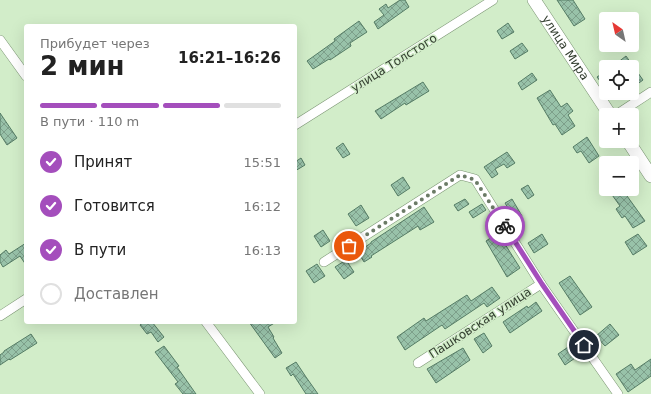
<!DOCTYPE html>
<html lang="ru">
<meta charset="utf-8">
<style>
:root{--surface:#fff;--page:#f6f6f6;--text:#222;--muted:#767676;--line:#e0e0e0;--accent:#a44ebc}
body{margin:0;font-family:"DejaVu Sans",sans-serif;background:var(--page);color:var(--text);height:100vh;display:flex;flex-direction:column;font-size:15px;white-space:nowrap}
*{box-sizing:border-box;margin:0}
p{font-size:13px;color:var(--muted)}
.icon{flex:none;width:22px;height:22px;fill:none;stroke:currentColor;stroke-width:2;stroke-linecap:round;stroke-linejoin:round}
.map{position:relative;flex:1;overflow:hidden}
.details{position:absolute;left:24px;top:24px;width:273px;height:300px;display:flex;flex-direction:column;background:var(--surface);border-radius:4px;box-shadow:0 4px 16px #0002}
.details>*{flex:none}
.needle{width:26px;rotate:326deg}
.buttons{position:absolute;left:599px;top:12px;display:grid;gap:8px}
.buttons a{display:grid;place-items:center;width:40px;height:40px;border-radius:4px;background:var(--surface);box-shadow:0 4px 16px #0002;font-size:20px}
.pin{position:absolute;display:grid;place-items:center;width:34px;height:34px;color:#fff;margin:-17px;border:2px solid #fff;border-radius:50%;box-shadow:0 1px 4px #0007}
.courier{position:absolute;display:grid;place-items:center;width:40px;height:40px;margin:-20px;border:3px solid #a44ebc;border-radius:50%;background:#fff;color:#222;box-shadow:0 1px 5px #0007}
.summary em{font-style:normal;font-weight:600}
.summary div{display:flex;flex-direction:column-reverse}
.summary{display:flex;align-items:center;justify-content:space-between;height:68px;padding:0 16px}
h1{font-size:26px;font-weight:600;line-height:30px}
.bar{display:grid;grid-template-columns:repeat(4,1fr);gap:6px 4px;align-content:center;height:48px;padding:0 16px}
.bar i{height:5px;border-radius:3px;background:var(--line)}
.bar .active{background:var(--accent)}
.bar p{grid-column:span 4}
ol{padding:0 16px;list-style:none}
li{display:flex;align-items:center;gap:12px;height:44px}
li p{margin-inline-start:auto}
li .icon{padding:4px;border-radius:50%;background:var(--accent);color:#fff;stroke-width:4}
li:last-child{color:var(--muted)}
li i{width:22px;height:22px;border:2px solid var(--line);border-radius:50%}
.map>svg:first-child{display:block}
.building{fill:url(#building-cross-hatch);stroke:#557c65}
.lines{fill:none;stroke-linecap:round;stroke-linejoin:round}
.street-casing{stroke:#7b9573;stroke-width:10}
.secondary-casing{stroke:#7b9573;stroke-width:14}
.street{stroke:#fff;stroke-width:9}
.secondary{stroke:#fff;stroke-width:13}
.done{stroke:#6b7b66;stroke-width:4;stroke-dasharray:0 7.2}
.route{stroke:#a44ebc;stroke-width:5}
.labels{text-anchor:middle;stroke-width:3;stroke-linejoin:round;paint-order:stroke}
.street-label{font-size:12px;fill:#333e30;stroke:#d2edc9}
</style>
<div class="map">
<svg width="651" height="394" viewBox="0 0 651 394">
<defs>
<pattern id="building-cross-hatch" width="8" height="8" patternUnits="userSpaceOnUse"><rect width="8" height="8" fill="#98c2a9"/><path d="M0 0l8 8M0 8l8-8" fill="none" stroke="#7d9f8a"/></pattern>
</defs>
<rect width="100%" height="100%" fill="#d2edc9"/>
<g class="building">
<polygon points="400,0 405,0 409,7 378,29 374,22 384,15 379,9 386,4 388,8"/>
<polygon points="557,0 573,0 585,19 574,26"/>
<polygon points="359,21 367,32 350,43 351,46 330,60 329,59 313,69 307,61 335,41 334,39"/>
<polygon points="508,23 514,32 502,39 497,31"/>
<polygon points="522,43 528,51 515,59 510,51"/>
<polygon points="626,56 643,80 632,88 632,67 612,67"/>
<polygon points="606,71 606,89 597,77"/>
<polygon points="532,73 537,80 522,90 518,83"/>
<polygon points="423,82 429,91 406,105 405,103 381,119 375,111"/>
<polygon points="550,90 561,107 567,103 573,111 568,115 575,126 562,135 555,124 553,125 537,98"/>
<polygon points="0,113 17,138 7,145 0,134"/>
<polygon points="587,137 599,156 589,163 581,151 577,153 573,147"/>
<polygon points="343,143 350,154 343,158 336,148"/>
<polygon points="507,152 515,163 507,168 504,164 495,169 498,174 492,178 484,167"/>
<polygon points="301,158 305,165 295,171 295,162"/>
<polygon points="403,177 410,188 398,196 391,185"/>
<polygon points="528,185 534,195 528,199 521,189"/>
<polygon points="615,189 622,189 645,221 633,228 625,216 622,218 616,209 620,206 610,192"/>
<polygon points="465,199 469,204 458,211 454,205"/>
<polygon points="512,199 522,216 515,220 505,203"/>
<polygon points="482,204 486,210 473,218 469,212"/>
<polygon points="361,205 369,218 356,226 348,214"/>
<polygon points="424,207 434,222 420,230 418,226 371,256 372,257 364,262 358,252 371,243 371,242"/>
<polygon points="323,230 330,241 321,247 314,236"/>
<polygon points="498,233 520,268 507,277 486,241"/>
<polygon points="542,234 548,244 534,253 528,243"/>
<polygon points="638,234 647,246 633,255 625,242"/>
<polygon points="26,243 26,265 20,256 3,267 0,262 0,255 6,250 9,254"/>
<polygon points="346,260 354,272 344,279 335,267"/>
<polygon points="317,264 325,276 314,283 306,271"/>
<polygon points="570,276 592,307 580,315 559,283"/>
<polygon points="492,287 500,298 487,307 484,303 445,329 442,325 405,350 397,337 424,318 426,321 467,295 471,301"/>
<polygon points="536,302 542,311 510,333 503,322 527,306 528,308"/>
<polygon points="144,322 152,322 164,337 158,342 151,332 147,334 140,325"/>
<polygon points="249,322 276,322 268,327 274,337 273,338 282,353 275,358"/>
<polygon points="610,324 619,335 605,346 596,336"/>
<polygon points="484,333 492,346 483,353 474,339"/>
<polygon points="31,334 37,343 10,360 9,359 0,365 0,355 4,352 4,351"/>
<polygon points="571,345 578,356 565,365 558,354"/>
<polygon points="164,346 179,366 177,367 196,394 183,394 175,384 178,382 155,352"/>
<polygon points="463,348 470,360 436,383 427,369"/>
<polygon points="651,359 651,376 628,392 616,374 631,364 635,370"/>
<polygon points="296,362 306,377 318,394 306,394 293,374 291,376 286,368"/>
</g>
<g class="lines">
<g class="street-casing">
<g id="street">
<polyline points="0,40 26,76"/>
<polyline points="616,115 651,92"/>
<polyline points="295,125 493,0"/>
<polyline points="324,262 460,175 475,179 541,284 618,394"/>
<polyline points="0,316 26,299"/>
<polyline points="206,322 260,394"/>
<polyline points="418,363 541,284"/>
</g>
</g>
<g class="secondary-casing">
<g id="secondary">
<path id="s1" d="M534,0l76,115"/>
<polyline points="628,141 651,176"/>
</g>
</g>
<use href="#street" class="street"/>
<use href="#secondary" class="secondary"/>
</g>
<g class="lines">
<polyline class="done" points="349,246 460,175 475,180 505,226"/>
<polyline class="route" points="505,226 542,284 584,345"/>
</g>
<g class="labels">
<g class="street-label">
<text dy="4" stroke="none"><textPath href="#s1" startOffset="57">улица Мира</textPath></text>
<text transform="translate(394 63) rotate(-32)" y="4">улица Толстого</text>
<text transform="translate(480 323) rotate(-33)" y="4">Пашковская улица</text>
</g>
</g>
</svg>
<div class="buttons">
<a><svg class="needle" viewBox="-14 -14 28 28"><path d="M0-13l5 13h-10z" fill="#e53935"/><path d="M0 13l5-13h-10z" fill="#767676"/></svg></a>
<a><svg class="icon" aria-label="locate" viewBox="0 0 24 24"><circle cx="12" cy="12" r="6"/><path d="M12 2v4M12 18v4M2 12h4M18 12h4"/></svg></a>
<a>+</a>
<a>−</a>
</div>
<div class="pin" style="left:349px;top:246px;background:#ea580c"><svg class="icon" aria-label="bag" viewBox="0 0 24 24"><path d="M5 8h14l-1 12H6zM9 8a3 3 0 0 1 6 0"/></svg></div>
<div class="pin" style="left:584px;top:345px;background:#1f2937"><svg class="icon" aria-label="home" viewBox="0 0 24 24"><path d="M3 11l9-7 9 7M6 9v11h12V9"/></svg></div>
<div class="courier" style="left:505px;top:226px"><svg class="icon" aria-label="bike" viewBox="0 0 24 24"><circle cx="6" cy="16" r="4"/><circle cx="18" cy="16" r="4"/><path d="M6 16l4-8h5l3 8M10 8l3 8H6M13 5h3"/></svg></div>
<section class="details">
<div class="summary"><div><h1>2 мин</h1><p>Прибудет через</p></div><em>16:21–16:26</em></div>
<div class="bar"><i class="active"></i><i class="active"></i><i class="active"></i><i></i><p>В пути · 110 m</p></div>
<ol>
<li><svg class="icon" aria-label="check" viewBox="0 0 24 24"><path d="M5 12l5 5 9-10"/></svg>Принят<p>15:51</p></li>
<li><svg class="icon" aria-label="check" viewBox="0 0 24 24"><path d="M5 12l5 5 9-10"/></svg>Готовится<p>16:12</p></li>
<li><svg class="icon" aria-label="check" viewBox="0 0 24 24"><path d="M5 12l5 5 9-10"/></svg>В пути<p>16:13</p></li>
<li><i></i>Доставлен</li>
</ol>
</section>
</div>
